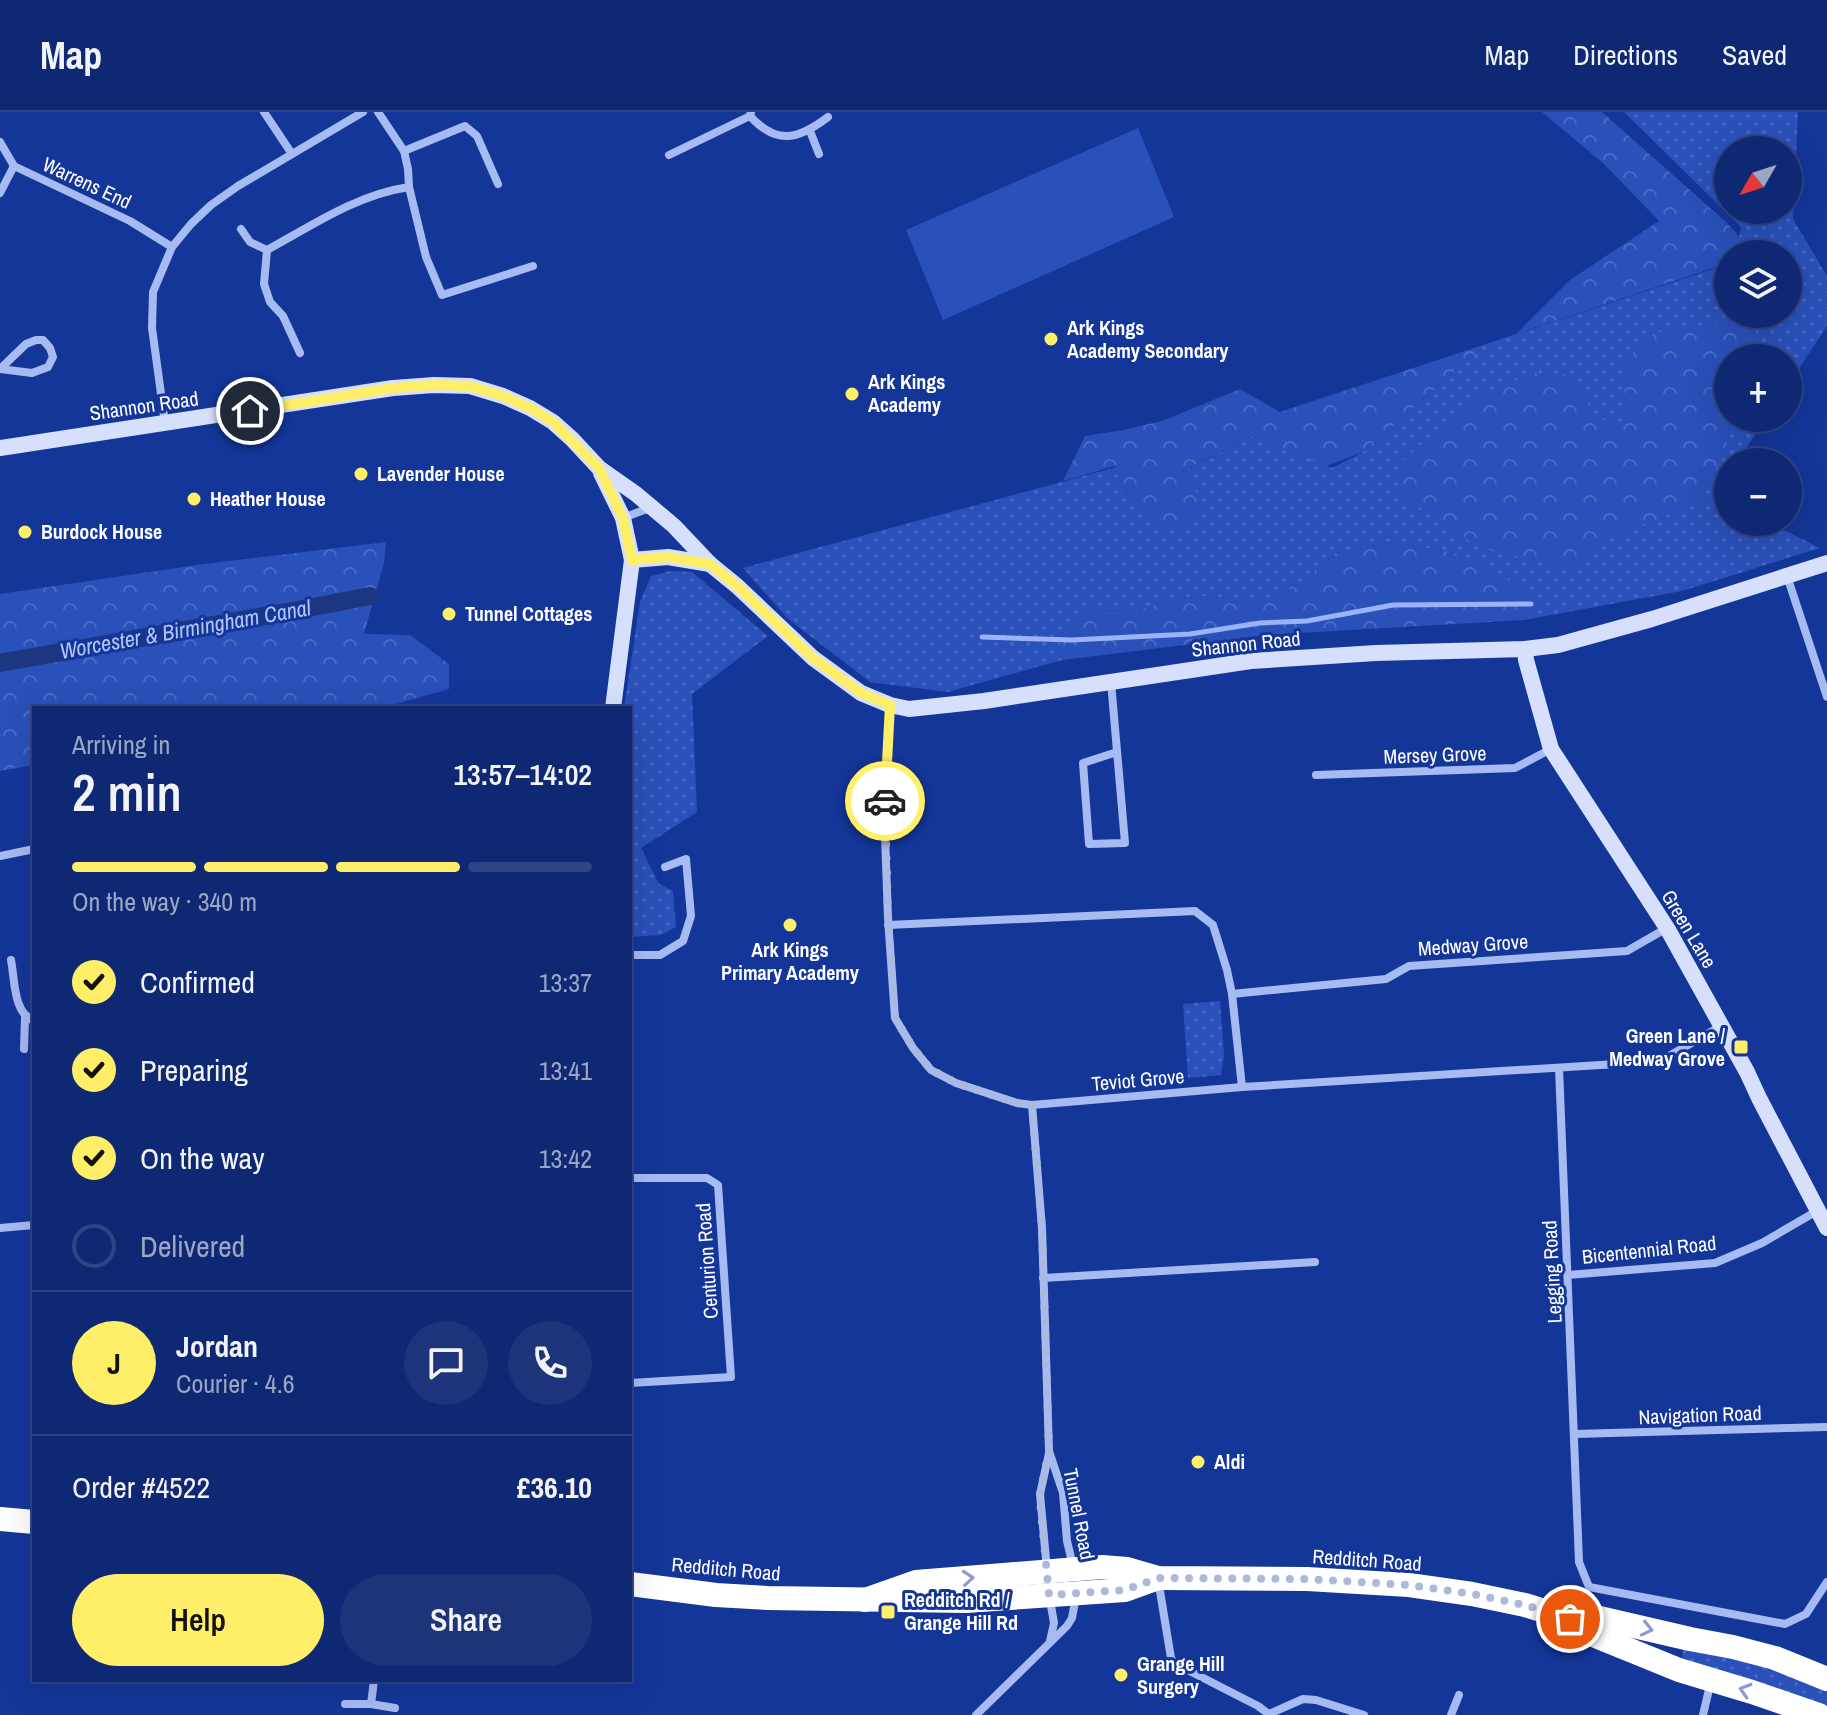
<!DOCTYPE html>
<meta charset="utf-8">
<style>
:root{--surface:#0f2873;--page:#1d347b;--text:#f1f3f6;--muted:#9ba6c4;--line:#2f4485;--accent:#ffef68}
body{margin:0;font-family:"Archivo Narrow",sans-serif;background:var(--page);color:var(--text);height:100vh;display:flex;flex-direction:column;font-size:30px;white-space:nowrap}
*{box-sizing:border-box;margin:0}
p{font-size:26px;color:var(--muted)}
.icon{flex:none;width:44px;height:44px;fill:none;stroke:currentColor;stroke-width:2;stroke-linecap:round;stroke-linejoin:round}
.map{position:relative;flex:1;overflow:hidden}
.sheet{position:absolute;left:32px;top:594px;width:600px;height:976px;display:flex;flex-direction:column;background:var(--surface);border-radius:0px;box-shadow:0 8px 32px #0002,0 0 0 2px var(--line)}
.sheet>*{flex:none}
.needle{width:52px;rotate:231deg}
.tools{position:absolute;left:1714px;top:24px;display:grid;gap:16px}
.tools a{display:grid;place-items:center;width:88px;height:88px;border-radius:50%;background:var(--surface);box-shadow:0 8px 32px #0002,0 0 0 2px var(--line);font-size:40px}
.pin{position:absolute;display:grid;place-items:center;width:68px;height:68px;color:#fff;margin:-34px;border:4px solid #fff;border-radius:50%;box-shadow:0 2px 8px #0007}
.courier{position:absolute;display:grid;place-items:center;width:80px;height:80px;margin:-40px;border:6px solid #ffef68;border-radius:50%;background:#fff;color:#222;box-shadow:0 2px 10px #0007}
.head em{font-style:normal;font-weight:600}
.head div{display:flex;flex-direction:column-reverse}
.head{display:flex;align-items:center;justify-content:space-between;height:136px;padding:0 40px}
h1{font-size:52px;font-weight:600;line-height:60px}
.bar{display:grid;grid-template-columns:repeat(4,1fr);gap:12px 8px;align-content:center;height:96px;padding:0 40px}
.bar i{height:10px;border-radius:6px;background:var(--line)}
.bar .current{background:var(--accent)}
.bar p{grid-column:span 4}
.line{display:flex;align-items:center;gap:20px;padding:0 40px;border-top:2px solid var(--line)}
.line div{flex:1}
.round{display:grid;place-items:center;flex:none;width:84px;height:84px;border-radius:42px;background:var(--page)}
ol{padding:0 40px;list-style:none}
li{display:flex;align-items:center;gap:24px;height:88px}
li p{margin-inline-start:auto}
li .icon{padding:8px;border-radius:50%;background:var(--accent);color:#111;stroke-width:4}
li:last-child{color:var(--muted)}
li i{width:44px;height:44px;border:4px solid var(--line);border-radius:50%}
.action{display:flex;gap:16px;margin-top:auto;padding:16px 40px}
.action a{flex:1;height:92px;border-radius:48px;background:var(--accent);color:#111;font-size:32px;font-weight:600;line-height:92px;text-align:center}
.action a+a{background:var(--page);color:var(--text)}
header{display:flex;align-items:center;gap:48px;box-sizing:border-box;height:112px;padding:0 40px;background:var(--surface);border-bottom:2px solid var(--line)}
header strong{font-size:38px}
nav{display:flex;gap:44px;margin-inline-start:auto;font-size:28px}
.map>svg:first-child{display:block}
.grass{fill:url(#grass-dots);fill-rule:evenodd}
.forest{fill:url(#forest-crowns)}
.pitch{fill:#2a50b9}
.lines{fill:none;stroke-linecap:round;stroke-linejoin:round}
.stream{stroke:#99b3f6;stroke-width:5}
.canal{stroke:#1d3682;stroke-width:18}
.street{stroke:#a7bbf3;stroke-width:8}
.secondary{stroke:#d6e0fd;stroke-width:16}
.highway{stroke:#fff;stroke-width:24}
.oneway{stroke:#8a9acc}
.done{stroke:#adb9db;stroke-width:8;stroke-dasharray:0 14.4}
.route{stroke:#ffef68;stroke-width:10}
.poi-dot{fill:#ffef68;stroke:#143699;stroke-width:3}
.labels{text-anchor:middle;stroke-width:6;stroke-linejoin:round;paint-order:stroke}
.street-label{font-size:20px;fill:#fff;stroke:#143699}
.poi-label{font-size:20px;font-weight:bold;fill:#fff;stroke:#143699;text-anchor:start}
.water-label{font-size:22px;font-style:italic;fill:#b3c6f9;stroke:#143699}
</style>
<header>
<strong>Map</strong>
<nav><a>Map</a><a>Directions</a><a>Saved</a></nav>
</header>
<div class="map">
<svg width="1827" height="1603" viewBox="0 0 1827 1603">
<defs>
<pattern id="grass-dots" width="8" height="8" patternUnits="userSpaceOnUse" patternTransform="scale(2)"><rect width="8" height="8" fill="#2a50b9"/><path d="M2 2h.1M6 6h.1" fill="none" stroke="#4a6ac4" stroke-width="1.8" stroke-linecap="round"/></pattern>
<pattern id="forest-crowns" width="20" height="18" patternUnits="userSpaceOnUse" patternTransform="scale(2)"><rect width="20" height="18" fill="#2a50b9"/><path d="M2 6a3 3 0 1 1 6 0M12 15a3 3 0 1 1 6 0" fill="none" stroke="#4a6ac4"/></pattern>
</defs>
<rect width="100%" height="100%" fill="#143699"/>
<g class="grass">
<path d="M1624,0h174l-5,107 34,57v50l-39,59v-27h-60v60h38l-29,44h-9v60h40l52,26 -138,43 -158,29 5,-24 -79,-44 -58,-10 -56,11 -46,38 -36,14 -40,-9 -33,2 -47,13 -45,-1 -30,25 3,25 -114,32 -78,-10 -82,-63 -45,-51 370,-100 19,32 48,-27 72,-37 80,32 31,-16 123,-108 242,-80v50h60v-60h-52l5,-27zM1728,38h60v60h-60z"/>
<polygon points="670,459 692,460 768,524 692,582 697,700 641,736 659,772 673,779 676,815 661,823 630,825 630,596 624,596 640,490 651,464"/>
<polygon points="1220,889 1224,943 1221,963 1188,966 1183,892"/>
<polygon points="1694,1536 1782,1557 1827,1575 1827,1595 1682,1550 1683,1538"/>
</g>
<g class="forest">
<polygon points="1542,0 1602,0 1727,111 1755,142 1728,142 1728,151 1516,222 1570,168 1659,109 1604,52"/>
<polygon points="1728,205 1755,205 1758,246 1728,246 1728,306 1737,306 1703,389 1617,423 1569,456 1480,436 1398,381 1402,349 1470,288 1533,261 1574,263 1594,304 1625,315 1624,249 1656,220 1697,216"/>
<polygon points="1486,232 1363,340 1326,354 1252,324 1181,360 1204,390 1190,414 1162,419 1144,407 1113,356 1122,352 1063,369 1085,324 1123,318 1162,309 1240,277 1280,300"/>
<polygon points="386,430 384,451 364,522 410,523 449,552 449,577 382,596 34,596 34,653 0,659 0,482 204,452"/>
<polygon points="1392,430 1450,440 1487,452 1530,484 1524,508 1267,523 1062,548 1059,523 1089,498 1134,499 1181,486 1215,484 1254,493 1290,479 1336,441"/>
</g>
<polygon class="pitch" points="1138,16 1174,105 943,208 906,118"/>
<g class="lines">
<polyline class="stream" points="982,525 1072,528 1190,522 1260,511 1307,509 1393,493 1531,492"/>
<polyline class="canal" points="0,551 298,498 370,484"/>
<g class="street">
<polyline points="264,0 292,42"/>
<polyline points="378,0 404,39 408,57 409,75 426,145 442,183 533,154"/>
<path d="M750,4c27,30 49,23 78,1"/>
<polyline points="810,19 819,42"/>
<polyline points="0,30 14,54"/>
<polyline points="404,39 465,14 477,24 498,72"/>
<polyline points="669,43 750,4 751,0"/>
<polyline points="0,81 14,54 130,109 172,135"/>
<polyline points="241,117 250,130 267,138"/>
<polygon points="36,228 43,228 50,236 53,245 48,255 32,261 0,257 26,232"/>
<path d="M300,241l-17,-37 -13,-14 -6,-18 3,-34c46,-25 89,-55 142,-63"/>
<polyline points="165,311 152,216 153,180 172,135 191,112 211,93 238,74 363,0"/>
<polyline points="623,406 644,398 653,397"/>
<polyline points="1787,464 1827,585"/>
<polyline points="1111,570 1125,731 1089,732 1083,651 1117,640"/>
<polyline points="890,594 884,696 888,806 895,906 913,936 931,958 956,971 1017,991 1032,993 1242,975 1649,950 1669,944 1721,914"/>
<polyline points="1316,663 1515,656 1551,637"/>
<polyline points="0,744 34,737"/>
<polyline points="888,813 1195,799 1213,813 1227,858 1232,882 1242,975"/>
<polyline points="630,843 660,843 683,829 691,804 686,747 665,755"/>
<path d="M11,848c4,20 2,53 23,61"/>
<polyline points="1232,882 1386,867 1409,854 1627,839 1667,816"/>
<polyline points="24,937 25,906"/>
<polyline points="1559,956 1579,1450 1589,1475 1785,1512 1806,1502 1827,1470"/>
<polyline points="1032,993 1042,1116 1049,1339 1063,1381 1067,1429 1073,1454"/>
<polyline points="630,1066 707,1066 718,1073 731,1265 630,1271"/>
<polyline points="0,1116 34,1113"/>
<polyline points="1568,1163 1715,1151 1762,1131 1817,1099"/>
<polyline points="1043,1166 1315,1150"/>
<polyline points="1575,1322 1827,1315"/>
<polyline points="1047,1458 1040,1382 1049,1341"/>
<polyline points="1158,1467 1171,1546 1174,1551 1258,1594 1270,1603"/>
<polyline points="1050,1529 1054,1511 1050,1488"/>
<polyline points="345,1592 371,1592 395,1596"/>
<polyline points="371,1592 374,1568"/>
<polyline points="1269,1602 1303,1587 1316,1588 1364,1603"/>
<polyline points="976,1603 1067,1514 1072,1506 1076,1484"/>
<polyline points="1451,1603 1459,1583"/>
<polyline points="1703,1603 1711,1569"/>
</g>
<g class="secondary">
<polyline points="0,336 393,276 434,273 470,274 503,284 530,296 553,310 572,327 599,356 636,382 674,414 710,452 737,474 813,546 861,581 890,593 909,597 984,589 1251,549 1376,541 1525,537 1558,533 1652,507 1827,451"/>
<polyline points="601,361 623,406 632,448 613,596"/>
<polyline points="632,448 668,445 710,452"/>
<polyline points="1525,537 1526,548 1551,637 1667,816 1747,960 1759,986 1827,1116"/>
</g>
<g class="highway">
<polyline points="0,1407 34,1410"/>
<polyline points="630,1472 716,1483 768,1486 966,1489 1125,1478 1158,1466"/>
<polyline points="865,1488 916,1470 1102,1455 1127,1457 1158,1466 1307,1467 1409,1473 1472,1482 1525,1493 1570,1507 1588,1521 1679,1558 1752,1580 1819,1603"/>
<polyline points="1570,1507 1595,1505 1690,1527 1733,1535 1775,1546 1827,1567"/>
</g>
</g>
<defs><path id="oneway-chevron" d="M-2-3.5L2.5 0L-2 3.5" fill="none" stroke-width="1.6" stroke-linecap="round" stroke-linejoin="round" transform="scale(2)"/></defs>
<g class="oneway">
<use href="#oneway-chevron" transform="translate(968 1466) rotate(-5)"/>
<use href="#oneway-chevron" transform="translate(1647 1517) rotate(13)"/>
<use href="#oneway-chevron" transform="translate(1745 1578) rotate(-163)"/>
</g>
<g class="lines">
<polyline class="done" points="885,689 888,806 895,906 913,936 931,958 956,971 1017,991 1032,993 1042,1116 1049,1339 1040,1382 1040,1389 1049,1483 1125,1478 1158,1466 1307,1467 1409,1473 1472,1482 1525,1493 1570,1507"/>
<polyline class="route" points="250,299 393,276 434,273 470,274 503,284 530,296 553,310 599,356 623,406 632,448 668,445 710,452 737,474 813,546 861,581 890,593 885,689"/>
</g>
<g class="poi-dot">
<circle cx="1051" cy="227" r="8"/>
<circle cx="852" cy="282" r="8"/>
<circle cx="361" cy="362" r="8"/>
<circle cx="194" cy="387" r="8"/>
<circle cx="25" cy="420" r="8"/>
<circle cx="449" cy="502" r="8"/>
<circle cx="790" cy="813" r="8"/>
<rect x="1733" y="927" width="16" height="16" rx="4"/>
<circle cx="1198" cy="1350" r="8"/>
<rect x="880" y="1492" width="16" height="16" rx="4"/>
<circle cx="1121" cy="1563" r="8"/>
</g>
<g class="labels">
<g class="street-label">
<text transform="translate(87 71) rotate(25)" y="7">Warrens End</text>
<text transform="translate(144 294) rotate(-8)" y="7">Shannon Road</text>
<text transform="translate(1246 532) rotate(-6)" y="7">Shannon Road</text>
<text transform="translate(1435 643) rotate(-2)" y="7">Mersey Grove</text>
<text transform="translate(1689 817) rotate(59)" y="7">Green Lane</text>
<text transform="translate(1473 833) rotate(-4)" y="7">Medway Grove</text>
<text transform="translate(1138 968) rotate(-5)" y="7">Teviot Grove</text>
<text transform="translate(1649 1138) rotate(-6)" y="7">Bicentennial Road</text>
<text transform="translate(707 1149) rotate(-94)" y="7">Centurion Road</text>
<text transform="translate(1552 1160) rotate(-93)" y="7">Legging Road</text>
<text transform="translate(1700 1303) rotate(-2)" y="7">Navigation Road</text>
<text transform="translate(1079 1402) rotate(79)" y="7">Tunnel Road</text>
<text transform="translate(1367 1448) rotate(4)" y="7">Redditch Road</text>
<text transform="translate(726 1457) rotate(5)" y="7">Redditch Road</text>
</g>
<g class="poi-label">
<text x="1067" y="223">Ark Kings<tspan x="1067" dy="23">Academy Secondary</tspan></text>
<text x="868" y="277">Ark Kings<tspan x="868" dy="23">Academy</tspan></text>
<text x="377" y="369">Lavender House</text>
<text x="210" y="394">Heather House</text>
<text x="41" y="427">Burdock House</text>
<text x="465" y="509">Tunnel Cottages</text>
<text x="790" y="845" text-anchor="middle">Ark Kings<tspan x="790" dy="23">Primary Academy</tspan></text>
<text x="1725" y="931" text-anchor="end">Green Lane /<tspan x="1725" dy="23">Medway Grove</tspan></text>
<text x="1214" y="1357">Aldi</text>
<text x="904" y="1495">Redditch Rd /<tspan x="904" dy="23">Grange Hill Rd</tspan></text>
<text x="1137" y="1559">Grange Hill<tspan x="1137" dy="23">Surgery</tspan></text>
</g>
<g class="water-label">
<text transform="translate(185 517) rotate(-10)" y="8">Worcester &amp; Birmingham Canal</text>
</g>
</g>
</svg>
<div class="tools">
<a><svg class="needle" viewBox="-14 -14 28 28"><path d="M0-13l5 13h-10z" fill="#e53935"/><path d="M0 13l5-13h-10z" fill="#9ba6c4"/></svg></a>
<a><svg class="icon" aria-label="layers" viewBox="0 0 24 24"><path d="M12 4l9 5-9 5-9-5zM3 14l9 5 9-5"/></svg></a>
<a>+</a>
<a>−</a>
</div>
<div class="pin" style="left:1570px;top:1507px;background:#ea580c"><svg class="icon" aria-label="bag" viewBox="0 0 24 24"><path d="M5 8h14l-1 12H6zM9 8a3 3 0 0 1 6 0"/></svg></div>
<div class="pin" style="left:250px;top:299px;background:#1f2937"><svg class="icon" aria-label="home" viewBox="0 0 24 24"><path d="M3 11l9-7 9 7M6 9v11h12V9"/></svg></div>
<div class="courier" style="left:885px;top:689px"><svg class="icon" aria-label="car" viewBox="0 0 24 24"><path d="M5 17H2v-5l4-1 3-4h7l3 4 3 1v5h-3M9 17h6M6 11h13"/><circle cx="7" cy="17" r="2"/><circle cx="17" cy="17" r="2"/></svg></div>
<section class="sheet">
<div class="head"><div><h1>2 min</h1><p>Arriving in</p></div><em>13:57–14:02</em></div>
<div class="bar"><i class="current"></i><i class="current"></i><i class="current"></i><i></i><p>On the way · 340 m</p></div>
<ol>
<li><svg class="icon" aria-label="check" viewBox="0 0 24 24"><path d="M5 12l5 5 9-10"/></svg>Confirmed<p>13:37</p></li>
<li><svg class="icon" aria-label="check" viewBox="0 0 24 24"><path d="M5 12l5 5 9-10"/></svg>Preparing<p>13:41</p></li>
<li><svg class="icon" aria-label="check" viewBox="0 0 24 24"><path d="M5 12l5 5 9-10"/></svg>On the way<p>13:42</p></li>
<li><i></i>Delivered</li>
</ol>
<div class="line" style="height:144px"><b class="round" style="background:var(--accent);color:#111">J</b><div><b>Jordan</b><p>Courier · 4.6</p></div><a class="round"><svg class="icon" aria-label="chat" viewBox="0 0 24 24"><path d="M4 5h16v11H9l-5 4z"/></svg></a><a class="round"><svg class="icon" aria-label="phone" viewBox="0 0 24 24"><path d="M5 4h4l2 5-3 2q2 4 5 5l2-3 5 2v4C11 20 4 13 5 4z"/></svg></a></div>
<div class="line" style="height:104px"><div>Order #4522</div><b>£36.10</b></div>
<div class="action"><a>Help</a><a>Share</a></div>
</section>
</div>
